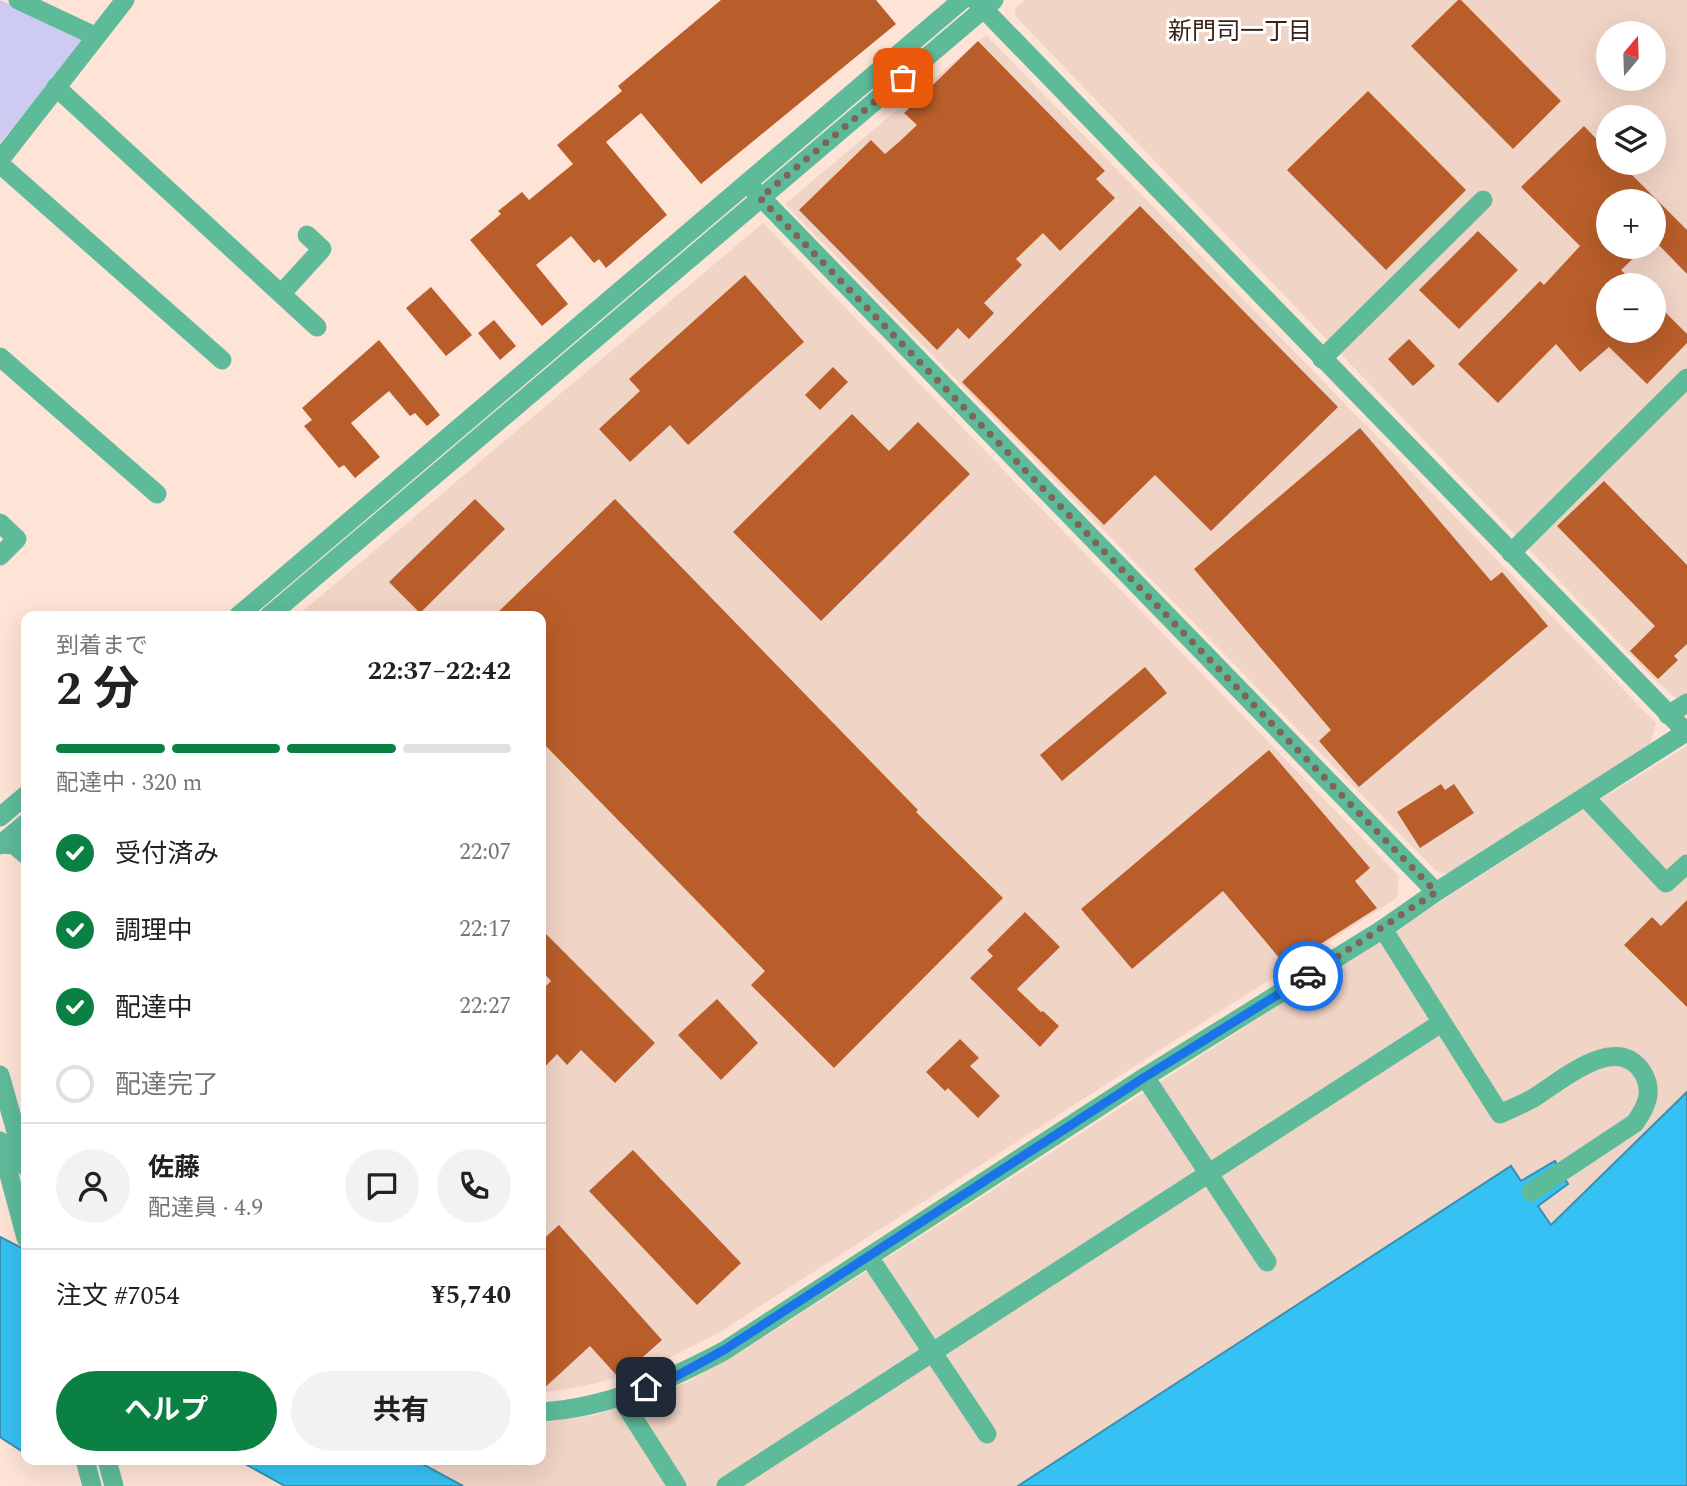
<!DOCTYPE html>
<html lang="ja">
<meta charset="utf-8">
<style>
:root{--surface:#fff;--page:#f2f2f2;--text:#222;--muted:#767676;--line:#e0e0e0;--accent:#0b8043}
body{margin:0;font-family:Spectral,"Noto Sans JP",serif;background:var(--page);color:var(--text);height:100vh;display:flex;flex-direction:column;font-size:26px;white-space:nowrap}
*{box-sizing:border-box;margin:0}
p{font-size:23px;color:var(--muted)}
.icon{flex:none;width:38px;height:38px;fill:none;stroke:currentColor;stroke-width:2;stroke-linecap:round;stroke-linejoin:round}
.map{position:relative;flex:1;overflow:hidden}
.panel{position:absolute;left:21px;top:611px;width:525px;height:854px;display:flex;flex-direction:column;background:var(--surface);border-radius:14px;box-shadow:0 7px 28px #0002}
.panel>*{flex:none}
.needle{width:46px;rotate:19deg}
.controls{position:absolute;left:1596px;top:21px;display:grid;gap:14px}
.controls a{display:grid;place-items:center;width:70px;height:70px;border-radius:50%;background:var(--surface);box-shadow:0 7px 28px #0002;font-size:35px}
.pin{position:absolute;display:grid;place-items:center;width:60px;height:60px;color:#fff;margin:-30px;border-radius:14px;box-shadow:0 4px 10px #0006}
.courier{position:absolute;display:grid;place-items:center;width:70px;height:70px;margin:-35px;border:5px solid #1a73e8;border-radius:50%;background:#fff;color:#222;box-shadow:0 2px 9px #0007}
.summary em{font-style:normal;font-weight:700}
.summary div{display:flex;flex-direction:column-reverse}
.summary{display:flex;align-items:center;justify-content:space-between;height:119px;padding:0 35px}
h1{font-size:46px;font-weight:700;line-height:52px}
.bar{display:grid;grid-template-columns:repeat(4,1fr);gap:10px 7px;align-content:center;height:84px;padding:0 35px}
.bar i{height:9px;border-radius:5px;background:var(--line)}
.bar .active{background:var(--accent)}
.bar p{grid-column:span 4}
.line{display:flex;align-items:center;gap:18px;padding:0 35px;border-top:2px solid var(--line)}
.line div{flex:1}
.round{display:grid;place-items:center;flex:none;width:74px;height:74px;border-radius:37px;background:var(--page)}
ol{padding:0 35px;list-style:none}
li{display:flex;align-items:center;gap:21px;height:77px}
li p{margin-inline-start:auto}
li .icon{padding:7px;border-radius:50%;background:var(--accent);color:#fff;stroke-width:4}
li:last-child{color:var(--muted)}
li i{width:38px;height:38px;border:4px solid var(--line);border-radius:50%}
.cta{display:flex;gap:14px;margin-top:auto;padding:14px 35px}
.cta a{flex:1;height:80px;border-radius:42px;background:var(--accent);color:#fff;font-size:28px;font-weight:700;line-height:80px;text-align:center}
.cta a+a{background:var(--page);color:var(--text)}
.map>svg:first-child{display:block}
.built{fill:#f0d4c6;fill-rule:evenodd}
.green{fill:#cdcbf1}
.water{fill:#35c1f3;stroke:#3691b0;stroke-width:2}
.building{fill:#b95e2a}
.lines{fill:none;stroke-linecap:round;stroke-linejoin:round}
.minor{stroke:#5ebb99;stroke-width:19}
.done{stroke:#7e6559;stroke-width:7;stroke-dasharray:0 12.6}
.route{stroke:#1a73e8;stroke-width:9}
.labels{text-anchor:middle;stroke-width:6;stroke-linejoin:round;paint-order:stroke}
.neighbourhood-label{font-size:24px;fill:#392115;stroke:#fff}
</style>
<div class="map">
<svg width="1687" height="1486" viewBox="0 0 1687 1486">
<rect width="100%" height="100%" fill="#fee3d7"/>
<g class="built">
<path d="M1025,0h662v708l-36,-32 -635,-659 -1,-9zM1608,33h46v46h-46zM1608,117h46v46h-46zM1608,201h46v46h-46zM1608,285h46v46h-46z"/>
<polygon points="986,35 1656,723 1649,747 1448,874 1436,871 785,204"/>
<polygon points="763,223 1399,876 1397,898 720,1332 643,1371 584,1386 541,1393 541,616 297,616"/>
<polygon points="1687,746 1687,1092 1550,1226 1538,1206 1555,1161 1521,1181 1511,1167 1018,1486 464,1486 416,1460 541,1460 541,1423 596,1415 686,1383 735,1356 1581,811"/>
</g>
<polygon class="green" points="0,0 84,39 0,143"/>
<g class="water">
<polygon points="1687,1092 1687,1486 1018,1486 1511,1166 1521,1181 1555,1161 1568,1184 1538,1206 1551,1225"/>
<polygon points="0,1237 26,1250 26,1454 0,1437"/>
<polygon points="238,1460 415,1460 463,1486 285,1486"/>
</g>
<g class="building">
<polygon points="721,0 876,0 896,24 701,184 641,113 606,142 667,215 606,268 599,259 594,263 571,236 536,265 568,304 542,326 470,240 501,214 498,211 522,192 529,200 573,164 557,145 622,91 618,86"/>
<polygon points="1458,0 1461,0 1561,101 1513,149 1411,46"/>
<polygon points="978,41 1105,171 1096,179 1115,198 1060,251 1043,233 1016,259 1022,265 984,303 994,313 969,339 958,328 937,350 799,210 871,140 885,154 899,142 917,125 904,113"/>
<polygon points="1368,91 1466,190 1386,270 1287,170"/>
<polygon points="1584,126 1608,151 1608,163 1620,163 1687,230 1687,274 1654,240 1654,201 1608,201 1608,247 1645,247 1621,270 1637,285 1608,285 1608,331 1654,331 1654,301 1687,334 1687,343 1647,384 1609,347 1580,372 1556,344 1498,403 1458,364 1540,281 1544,285 1580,246 1521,187"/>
<polygon points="1140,206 1338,407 1211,531 1155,475 1104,525 962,382"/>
<polygon points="1478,231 1518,270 1459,329 1419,290"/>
<polygon points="745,275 804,342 688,445 670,425 630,462 599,429 640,391 629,379"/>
<polygon points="431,287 472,335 446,356 406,308"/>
<polygon points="494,320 516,346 500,360 478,333"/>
<polygon points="1409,339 1435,366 1413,386 1388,359"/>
<polygon points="379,340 440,415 427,426 415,413 410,416 389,391 351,423 380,457 355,478 344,465 339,468 304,426 312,420 302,408"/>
<polygon points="833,367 848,382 820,410 805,395"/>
<polygon points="852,414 889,451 918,422 970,474 821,621 733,532"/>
<polygon points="1360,428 1491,581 1502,572 1548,626 1359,787 1319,741 1331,730 1194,569"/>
<polygon points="1604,481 1687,565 1687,644 1674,656 1678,660 1658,679 1630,651 1655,626 1557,526"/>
<polygon points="475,499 505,529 420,613 389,582"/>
<polygon points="615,499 918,810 916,812 1003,898 834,1068 751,985 765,971 541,741 541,616 494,616"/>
<polygon points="1145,667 1167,693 1062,781 1040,755"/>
<polygon points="1269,750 1370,868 1355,881 1377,908 1286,966 1223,891 1132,969 1081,909"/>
<polygon points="1441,784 1445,790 1454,784 1474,813 1420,848 1397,812"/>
<polygon points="1687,900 1687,1007 1624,945 1652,917 1661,926"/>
<polygon points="1025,912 1060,947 1017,989 1041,1012 1043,1011 1059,1026 1040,1047 970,978 993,956 987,950"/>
<polygon points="541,929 655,1043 615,1083 581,1050 567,1065 557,1054 541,1071 541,991 551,981 541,970"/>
<polygon points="717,999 758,1043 721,1080 678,1035"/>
<polygon points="960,1039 979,1058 970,1066 1000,1096 978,1118 948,1088 945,1091 926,1072"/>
<polygon points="633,1150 741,1263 697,1305 589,1191"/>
<polygon points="559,1225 662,1340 619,1378 590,1346 541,1391 541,1241"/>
</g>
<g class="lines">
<g class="minor">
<polyline points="18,0 95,36"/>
<polyline points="975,0 1687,733"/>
<polyline points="56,87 317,327"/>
<polyline points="0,160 125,0"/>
<polyline points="0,164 222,360"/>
<polyline points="747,183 1436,892"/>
<polyline points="281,294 322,249 307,235"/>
<polyline points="0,357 157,494"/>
<polyline points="1322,359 1483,200"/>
<polyline points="0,523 17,539 0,556"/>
<polyline points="1511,553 1687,378"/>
<polyline points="238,616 962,0"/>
<polyline points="269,616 994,0"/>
<polyline points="1668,715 1687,703"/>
<polyline points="1585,797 1666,883 1687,864"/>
<polyline points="0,817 26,795"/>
<polyline points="1,844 14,845 26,855"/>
<polyline points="0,845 26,823"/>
<path d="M1383,929l117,185c12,-6 24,-10 35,-17 26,-16 82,-66 108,-24 11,19 3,34 -8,50l-104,69"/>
<polyline points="0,1075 26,1167"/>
<polyline points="1145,1077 1267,1262"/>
<polyline points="0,1141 26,1238"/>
<polyline points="869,1257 987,1434"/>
<polyline points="620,1397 677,1486"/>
<path d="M541,1412c66,-4 126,-31 183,-61l421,-274 238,-148 53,-37 250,-160"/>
<polyline points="85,1460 92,1486"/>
<polyline points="107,1460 114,1486"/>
<polyline points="726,1486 1441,1023"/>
</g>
</g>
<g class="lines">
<polyline class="done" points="903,78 760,198 1436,892 1308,976"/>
<polyline class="route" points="646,1387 673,1378 724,1350 1145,1077 1308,976"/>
</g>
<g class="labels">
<g class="neighbourhood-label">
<text x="1240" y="39">新門司一丁目</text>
</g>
</g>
</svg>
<div class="controls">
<a><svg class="needle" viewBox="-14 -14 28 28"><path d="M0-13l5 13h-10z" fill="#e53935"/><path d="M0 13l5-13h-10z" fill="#767676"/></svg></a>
<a><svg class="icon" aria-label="layers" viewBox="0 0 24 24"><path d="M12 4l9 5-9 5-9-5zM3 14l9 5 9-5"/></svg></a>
<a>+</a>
<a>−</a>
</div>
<div class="pin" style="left:903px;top:78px;background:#ea580c"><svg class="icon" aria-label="bag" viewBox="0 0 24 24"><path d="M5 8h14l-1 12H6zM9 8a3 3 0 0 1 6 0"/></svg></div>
<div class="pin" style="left:646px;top:1387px;background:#1f2937"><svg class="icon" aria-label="home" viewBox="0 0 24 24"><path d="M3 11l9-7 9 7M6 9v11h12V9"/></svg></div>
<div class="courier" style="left:1308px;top:976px"><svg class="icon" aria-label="car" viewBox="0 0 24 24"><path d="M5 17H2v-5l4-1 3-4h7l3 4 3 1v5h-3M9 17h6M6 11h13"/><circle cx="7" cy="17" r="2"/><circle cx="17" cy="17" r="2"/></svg></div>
<section class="panel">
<div class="summary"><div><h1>2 分</h1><p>到着まで</p></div><em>22:37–22:42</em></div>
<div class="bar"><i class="active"></i><i class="active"></i><i class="active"></i><i></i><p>配達中 · 320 m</p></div>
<ol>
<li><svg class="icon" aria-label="check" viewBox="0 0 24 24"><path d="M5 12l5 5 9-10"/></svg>受付済み<p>22:07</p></li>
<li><svg class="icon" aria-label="check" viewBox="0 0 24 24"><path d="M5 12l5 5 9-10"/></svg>調理中<p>22:17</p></li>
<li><svg class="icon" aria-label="check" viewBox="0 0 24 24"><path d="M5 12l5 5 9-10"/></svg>配達中<p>22:27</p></li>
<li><i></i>配達完了</li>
</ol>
<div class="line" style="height:126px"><a class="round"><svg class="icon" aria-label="person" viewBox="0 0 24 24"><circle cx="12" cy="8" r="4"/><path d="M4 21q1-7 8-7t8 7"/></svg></a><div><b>佐藤</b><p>配達員 · 4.9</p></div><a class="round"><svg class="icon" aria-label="chat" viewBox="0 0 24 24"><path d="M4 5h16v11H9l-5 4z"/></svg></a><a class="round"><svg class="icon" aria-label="phone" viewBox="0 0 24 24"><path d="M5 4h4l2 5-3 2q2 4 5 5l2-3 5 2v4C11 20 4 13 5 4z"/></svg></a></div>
<div class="line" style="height:91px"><div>注文 #7054</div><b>¥5,740</b></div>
<div class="cta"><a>ヘルプ</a><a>共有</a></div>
</section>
</div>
